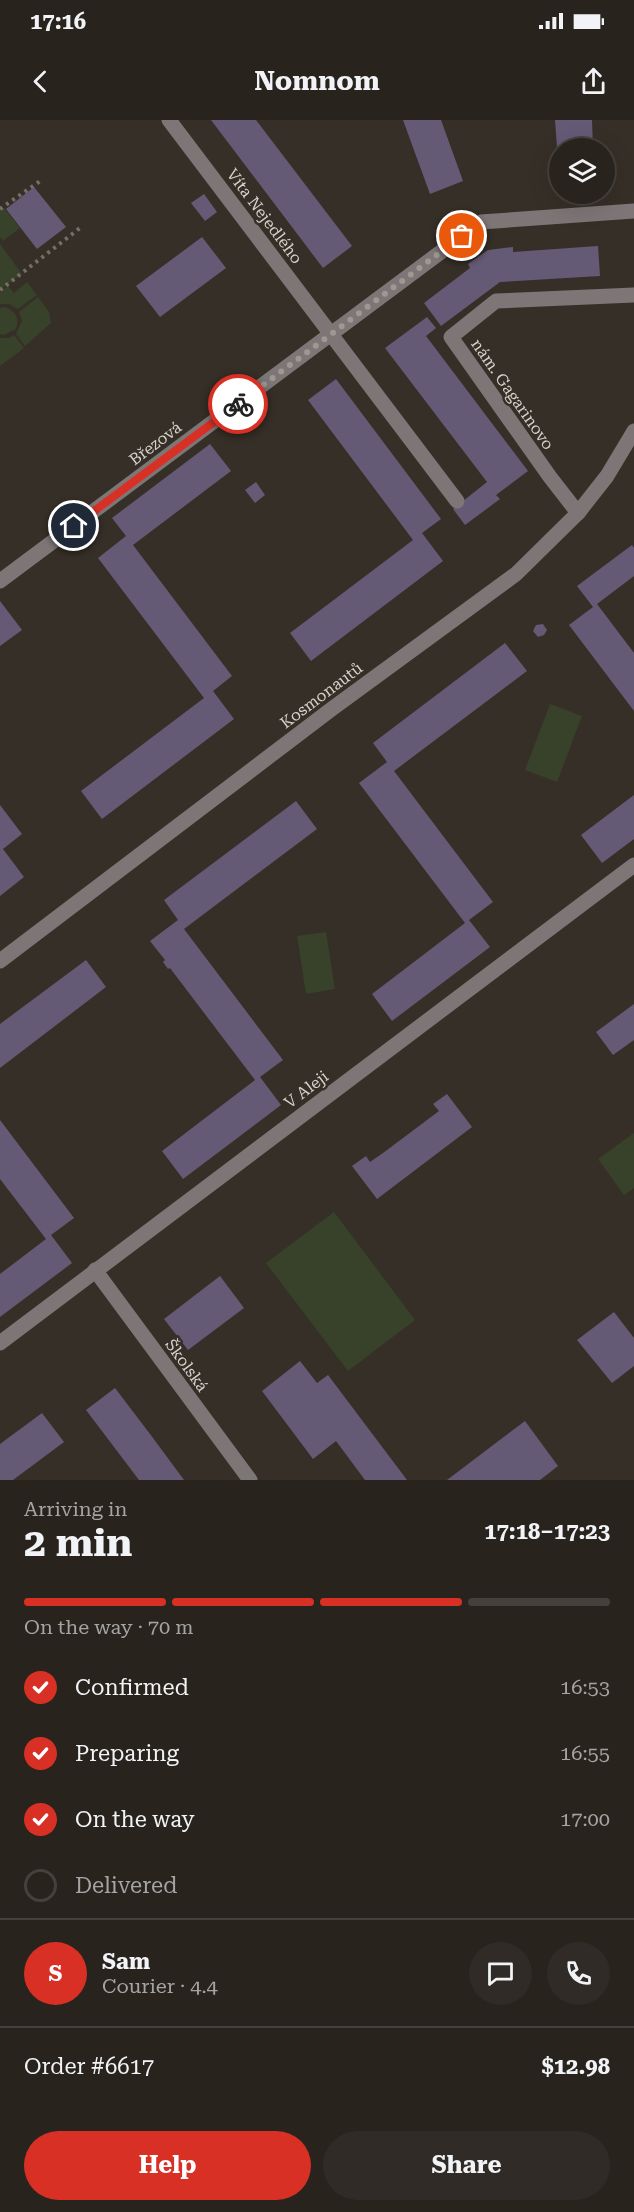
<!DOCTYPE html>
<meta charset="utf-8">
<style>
:root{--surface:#28231d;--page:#302b26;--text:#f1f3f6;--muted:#a5a4a4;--line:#44403b;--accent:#d93025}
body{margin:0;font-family:"Roboto Serif",serif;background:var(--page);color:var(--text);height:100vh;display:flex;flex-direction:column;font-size:22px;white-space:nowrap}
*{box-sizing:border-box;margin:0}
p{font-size:20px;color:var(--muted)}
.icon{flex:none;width:33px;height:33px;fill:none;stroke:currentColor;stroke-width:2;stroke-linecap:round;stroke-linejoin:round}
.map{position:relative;height:1360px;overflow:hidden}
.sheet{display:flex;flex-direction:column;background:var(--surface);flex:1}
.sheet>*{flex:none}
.controls{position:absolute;left:549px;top:18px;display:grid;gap:12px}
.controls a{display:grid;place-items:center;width:66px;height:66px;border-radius:50%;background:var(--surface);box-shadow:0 6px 24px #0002,0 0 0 2px var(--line);font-size:30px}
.pin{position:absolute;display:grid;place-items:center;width:51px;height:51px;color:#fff;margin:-26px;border:3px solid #fff;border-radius:50%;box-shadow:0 2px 6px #0007}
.courier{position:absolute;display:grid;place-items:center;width:60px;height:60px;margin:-30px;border:4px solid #d93025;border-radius:50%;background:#fff;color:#222;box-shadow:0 2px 8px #0007}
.summary em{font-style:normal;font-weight:700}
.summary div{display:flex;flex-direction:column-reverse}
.summary{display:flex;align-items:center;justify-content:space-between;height:102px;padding:0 24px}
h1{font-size:39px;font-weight:700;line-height:45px}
.bar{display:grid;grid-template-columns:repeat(4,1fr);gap:9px 6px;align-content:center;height:72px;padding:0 24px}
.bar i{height:8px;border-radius:4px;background:var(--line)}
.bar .selected{background:var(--accent)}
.bar p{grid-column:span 4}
.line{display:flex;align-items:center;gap:15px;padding:0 24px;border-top:2px solid var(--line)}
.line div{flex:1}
.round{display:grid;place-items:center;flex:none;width:63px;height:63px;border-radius:32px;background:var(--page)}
ol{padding:0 24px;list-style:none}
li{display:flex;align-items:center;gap:18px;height:66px}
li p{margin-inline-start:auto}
li .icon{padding:6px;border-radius:50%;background:var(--accent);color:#fff;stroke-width:4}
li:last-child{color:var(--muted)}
li i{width:33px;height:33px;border:3px solid var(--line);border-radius:50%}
.cta{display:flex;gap:12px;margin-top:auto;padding:12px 24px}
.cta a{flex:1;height:69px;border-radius:36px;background:var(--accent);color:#fff;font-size:24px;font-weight:700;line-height:69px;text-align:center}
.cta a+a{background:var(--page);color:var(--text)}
.status{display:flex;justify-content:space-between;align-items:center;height:42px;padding:0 30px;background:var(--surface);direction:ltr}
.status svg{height:16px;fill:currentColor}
header{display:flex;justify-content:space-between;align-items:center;height:78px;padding:0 24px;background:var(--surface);font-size:27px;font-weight:700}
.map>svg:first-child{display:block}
.green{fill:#384129}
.building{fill:#655a75}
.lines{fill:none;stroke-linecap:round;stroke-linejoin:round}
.path{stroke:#746e67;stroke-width:4;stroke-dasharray:3 4.5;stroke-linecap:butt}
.minor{stroke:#7d7677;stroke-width:15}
.done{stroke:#9e9892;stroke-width:6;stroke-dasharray:0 10.8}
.route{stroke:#d93025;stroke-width:8}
.labels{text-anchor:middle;stroke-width:5;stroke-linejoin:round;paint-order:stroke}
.street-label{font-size:16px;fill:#d6d1cc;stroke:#362f27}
</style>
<div class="status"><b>17:16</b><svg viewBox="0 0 49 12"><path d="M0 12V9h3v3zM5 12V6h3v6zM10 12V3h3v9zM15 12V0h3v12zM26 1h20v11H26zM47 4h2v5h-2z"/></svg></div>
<header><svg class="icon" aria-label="back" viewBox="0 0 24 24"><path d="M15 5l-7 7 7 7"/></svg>Nomnom<svg class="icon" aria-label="share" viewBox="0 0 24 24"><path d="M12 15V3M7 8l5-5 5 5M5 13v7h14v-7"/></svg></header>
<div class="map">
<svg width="634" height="1360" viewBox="0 0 634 1360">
<rect width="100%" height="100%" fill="#362f27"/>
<g class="green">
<polygon points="4,88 20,108 3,121 0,117 0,91"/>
<polygon points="0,124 22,154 0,170"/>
<polygon points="27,162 37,175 18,189 9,184 0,184 0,172 8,166 14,173"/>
<polygon points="38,177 49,192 51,203 25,226 16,214 22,201 19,192"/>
<path d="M4,187c11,3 16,11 12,22l-12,6 -4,-1v-26z"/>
<polygon points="14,215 24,228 0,246 0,218 9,218"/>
<polygon points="550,584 582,596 557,662 525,650"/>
<polygon points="326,812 335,869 306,874 297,816"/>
<polygon points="634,1013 634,1068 624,1075 598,1039"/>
<polygon points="334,1092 415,1200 348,1251 266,1143"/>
</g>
<g class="building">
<polygon points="211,0 256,0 352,126 323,148"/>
<polygon points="403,0 441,0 463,61 430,74"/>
<polygon points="555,0 592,0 593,28 560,28 560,41 558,41"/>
<polygon points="34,67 66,107 37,129 6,89"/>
<polygon points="204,74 217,92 205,101 191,83"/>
<polygon points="202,117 226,148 160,197 136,166"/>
<polygon points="598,126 600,156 500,162 441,206 424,183 470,148 468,144 488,130 513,127 513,132"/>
<polygon points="427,197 436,208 426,216 528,351 496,375 500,379 465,405 453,389 487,362 385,228"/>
<polygon points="336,259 441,399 422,413 443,441 311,541 290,513 413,420 308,280"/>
<polygon points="210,324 231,351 133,425 232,556 213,571 234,599 102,699 81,671 204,578 98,438 126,416 112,398"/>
<polygon points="256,362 265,375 255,383 245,370"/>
<polygon points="632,425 634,428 634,456 597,484 634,533 634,591 569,505 593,487 577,466"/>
<polygon points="0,481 22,510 0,526"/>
<polygon points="543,504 547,510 544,515 538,517 533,511 536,505"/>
<polygon points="505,523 527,551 394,651 493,782 469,800 490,827 392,901 372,874 465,803 359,663 387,642 373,623"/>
<polygon points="634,675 634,719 602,743 581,715"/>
<polygon points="296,681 317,709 184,809 283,940 260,957 281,985 183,1059 162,1031 255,960 170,848 168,849 163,842 165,840 150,821 178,800 164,780"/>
<polygon points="0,685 22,714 3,729 24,757 0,776"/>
<polygon points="86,840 106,867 0,948 0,904"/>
<polygon points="634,884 634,920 613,935 596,912"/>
<polygon points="447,974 472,1007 377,1079 352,1046 366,1036 370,1042 383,1033 439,991 433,984"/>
<polygon points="0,1000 74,1098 51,1115 72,1143 0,1197 0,1154 46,1119 0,1059"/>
<polygon points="220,1156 244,1188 188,1230 164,1199"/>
<polygon points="614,1192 634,1218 634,1246 612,1263 577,1220"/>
<polygon points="300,1241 317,1263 328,1255 407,1360 365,1360 336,1321 313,1339 262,1271"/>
<polygon points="115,1268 150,1314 184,1360 139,1360 86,1290"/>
<polygon points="42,1293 64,1322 13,1360 0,1360 0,1324"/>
<polygon points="525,1301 558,1346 540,1360 447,1360"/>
</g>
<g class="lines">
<g class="path">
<polyline points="0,89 43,59"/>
<polyline points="0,170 80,108"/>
</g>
<g class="minor">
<polyline points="169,0 457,381"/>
<polyline points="578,393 550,357 451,217 496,181 634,175"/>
<polyline points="0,461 481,102 634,91"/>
<polyline points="0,841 333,588 516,454 578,393 607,356 634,311"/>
<polyline points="95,1150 250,1360"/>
<polyline points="0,1223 634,745"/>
</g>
</g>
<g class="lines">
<polyline class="done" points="238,284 462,116"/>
<polyline class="route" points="74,406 238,284"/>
</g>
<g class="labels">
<g class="street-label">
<text transform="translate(265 96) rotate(53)" y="6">Víta Nejedlého</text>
<text transform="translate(513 274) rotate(55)" y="6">nám. Gagarinovo</text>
<text transform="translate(155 323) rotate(-37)" y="6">Březová</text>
<text transform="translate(321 575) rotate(-37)" y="6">Kosmonautů</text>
<text transform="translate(306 969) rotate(-37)" y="6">V Aleji</text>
<text transform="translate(187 1245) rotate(54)" y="6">Školská</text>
</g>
</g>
</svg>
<div class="controls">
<a><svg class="icon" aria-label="layers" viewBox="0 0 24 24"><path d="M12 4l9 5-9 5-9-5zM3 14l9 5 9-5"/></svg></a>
</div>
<div class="pin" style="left:462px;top:116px;background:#ea580c"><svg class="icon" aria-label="bag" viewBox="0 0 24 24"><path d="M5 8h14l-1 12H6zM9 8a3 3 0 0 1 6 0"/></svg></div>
<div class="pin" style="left:74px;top:406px;background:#1f2937"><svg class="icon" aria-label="home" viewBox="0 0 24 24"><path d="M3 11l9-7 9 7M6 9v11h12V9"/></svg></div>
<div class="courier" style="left:238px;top:284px"><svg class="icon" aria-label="bike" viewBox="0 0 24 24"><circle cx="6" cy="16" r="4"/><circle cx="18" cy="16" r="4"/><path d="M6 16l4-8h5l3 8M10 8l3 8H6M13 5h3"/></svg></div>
</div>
<section class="sheet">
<div class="summary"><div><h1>2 min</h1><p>Arriving in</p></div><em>17:18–17:23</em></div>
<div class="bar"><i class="selected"></i><i class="selected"></i><i class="selected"></i><i></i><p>On the way · 70 m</p></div>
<ol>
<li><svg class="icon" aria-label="check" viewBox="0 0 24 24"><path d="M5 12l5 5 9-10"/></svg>Confirmed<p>16:53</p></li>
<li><svg class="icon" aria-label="check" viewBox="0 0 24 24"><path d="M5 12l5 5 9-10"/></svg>Preparing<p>16:55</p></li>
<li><svg class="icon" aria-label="check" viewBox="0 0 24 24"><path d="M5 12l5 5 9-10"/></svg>On the way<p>17:00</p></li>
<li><i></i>Delivered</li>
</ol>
<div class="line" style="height:108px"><b class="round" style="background:var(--accent);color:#fff">S</b><div><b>Sam</b><p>Courier · 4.4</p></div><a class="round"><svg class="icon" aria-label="chat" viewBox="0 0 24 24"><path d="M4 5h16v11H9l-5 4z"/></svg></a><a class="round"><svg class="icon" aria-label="phone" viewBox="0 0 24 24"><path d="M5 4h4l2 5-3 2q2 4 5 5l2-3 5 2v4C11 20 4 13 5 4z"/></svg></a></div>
<div class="line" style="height:78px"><div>Order #6617</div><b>$12.98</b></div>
<div class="cta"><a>Help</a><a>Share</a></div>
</section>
